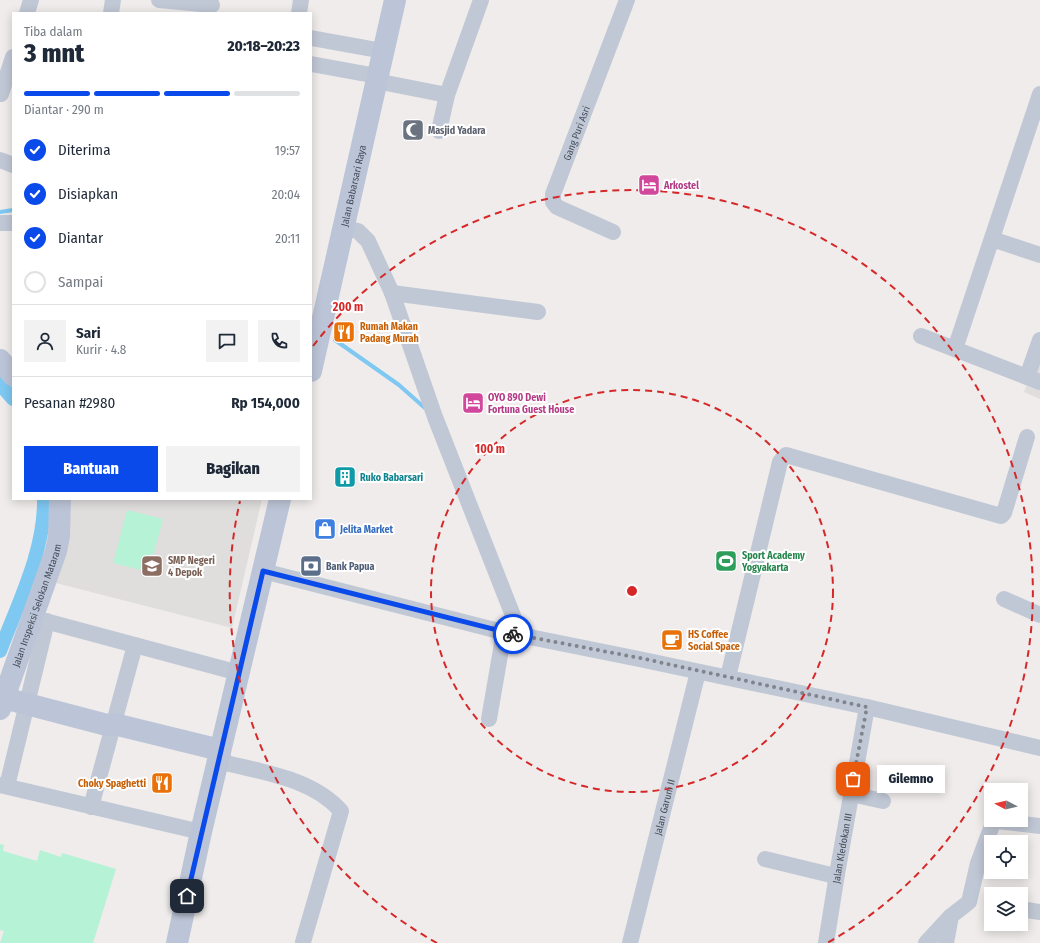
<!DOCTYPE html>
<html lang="id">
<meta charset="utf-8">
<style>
:root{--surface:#fff;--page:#f2f2f3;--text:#1f2937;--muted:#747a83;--line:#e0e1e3;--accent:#0a4aea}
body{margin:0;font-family:"Fira Sans Condensed",sans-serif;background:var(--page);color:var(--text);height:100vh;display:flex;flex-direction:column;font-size:15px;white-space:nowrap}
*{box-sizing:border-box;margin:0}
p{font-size:13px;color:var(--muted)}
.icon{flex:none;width:22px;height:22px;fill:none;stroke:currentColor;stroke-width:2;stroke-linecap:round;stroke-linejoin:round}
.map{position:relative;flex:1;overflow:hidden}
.details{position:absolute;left:12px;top:12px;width:300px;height:488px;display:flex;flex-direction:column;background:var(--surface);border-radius:0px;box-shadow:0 2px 10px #0003}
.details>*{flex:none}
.needle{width:26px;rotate:277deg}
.fabs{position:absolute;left:984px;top:783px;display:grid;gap:8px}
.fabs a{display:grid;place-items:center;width:44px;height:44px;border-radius:0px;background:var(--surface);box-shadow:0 2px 10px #0003;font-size:20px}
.pin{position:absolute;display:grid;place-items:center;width:34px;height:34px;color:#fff;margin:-17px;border-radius:8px;box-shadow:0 2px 6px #0006}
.courier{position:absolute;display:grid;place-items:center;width:40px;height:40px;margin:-20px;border:3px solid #0a4aea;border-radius:50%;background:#fff;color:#222;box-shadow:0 1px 5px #0007}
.bubble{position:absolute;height:28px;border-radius:0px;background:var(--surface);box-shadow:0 2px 10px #0003;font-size:13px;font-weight:800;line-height:28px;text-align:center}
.headline em{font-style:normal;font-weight:800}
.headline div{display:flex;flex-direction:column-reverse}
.headline{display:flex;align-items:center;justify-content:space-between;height:68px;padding:0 12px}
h1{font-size:26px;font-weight:800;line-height:30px}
.bar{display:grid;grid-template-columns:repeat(4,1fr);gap:6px 4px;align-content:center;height:48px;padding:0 12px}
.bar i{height:5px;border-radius:3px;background:var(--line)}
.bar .current{background:var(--accent)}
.bar p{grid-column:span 4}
.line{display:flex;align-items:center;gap:10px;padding:0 12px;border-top:1px solid var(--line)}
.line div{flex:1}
.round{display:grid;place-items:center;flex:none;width:42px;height:42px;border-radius:0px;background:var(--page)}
ol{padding:0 12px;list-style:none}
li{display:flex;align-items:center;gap:12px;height:44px}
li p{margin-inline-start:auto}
li .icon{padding:4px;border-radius:50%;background:var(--accent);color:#fff;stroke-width:4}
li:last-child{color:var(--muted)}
li i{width:22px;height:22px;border:2px solid var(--line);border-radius:50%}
.primary-button{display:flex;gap:8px;margin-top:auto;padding:8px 12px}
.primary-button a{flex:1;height:46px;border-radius:0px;background:var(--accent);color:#fff;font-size:16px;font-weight:800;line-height:46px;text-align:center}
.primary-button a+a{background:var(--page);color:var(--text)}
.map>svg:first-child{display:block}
.education{fill:#e0dddd}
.green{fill:#b5f2d6}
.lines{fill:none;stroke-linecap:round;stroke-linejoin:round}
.stream{stroke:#7ec8f2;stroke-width:4}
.canal{stroke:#7ec8f2;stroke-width:14}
.street{stroke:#c1c8d5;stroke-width:16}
.secondary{stroke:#bcc5d7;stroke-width:22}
.done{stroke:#7f848d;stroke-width:4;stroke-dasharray:0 7.2}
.route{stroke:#0a4aea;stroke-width:5}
.ring{fill:none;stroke:#d62828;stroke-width:2;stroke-dasharray:7 5}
.labels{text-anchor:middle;stroke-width:4;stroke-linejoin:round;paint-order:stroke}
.worship-label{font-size:10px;font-weight:bold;fill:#5b616d;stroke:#fff;text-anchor:start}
.street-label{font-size:10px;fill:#434c5b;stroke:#fff}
.hotel-label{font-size:10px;font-weight:bold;fill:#b23c85;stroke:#fff;text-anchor:start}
.food-label{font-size:10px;font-weight:bold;fill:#c56008;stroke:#fff;text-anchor:start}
.culture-label{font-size:10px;font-weight:bold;fill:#0d838f;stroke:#fff;text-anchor:start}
.shop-label{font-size:10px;font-weight:bold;fill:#366cbe;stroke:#fff;text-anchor:start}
.leisure-label{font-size:10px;font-weight:bold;fill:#27864d;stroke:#fff;text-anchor:start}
.education-label{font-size:10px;font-weight:bold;fill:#785e54;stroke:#fff;text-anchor:start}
.service-label{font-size:10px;font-weight:bold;fill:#4e5e75;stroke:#fff;text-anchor:start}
.centre{fill:#d62828;stroke:#fff;stroke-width:2}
.ring-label{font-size:12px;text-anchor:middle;font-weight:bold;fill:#d62828;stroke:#fff;stroke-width:4;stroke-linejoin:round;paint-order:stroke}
</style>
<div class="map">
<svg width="1040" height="943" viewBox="0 0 1040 943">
<rect width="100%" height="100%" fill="#efeceb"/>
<g class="education">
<polygon points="1040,350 1040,399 1024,392"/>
<polygon points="66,499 262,499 232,628 52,582"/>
</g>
<g class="green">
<polygon points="127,510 163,519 149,572 113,563"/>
<polygon points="0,844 4,845 3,851 37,861 40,850 61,857 62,853 116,869 93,943 0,943 4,931 0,930"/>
</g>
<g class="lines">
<g class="stream">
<polyline points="0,212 13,210"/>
<polyline points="335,340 399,385 426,409"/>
</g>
<g class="canal">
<polyline points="0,384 13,399"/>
<path d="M0,651c18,-48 45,-100 44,-152"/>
</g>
<g class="street">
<polyline points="159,0 212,5"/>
<polyline points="27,13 31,0"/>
<polyline points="111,13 113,0"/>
<polyline points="299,13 301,0"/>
<polyline points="311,38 383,51"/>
<polyline points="311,64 377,76"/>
<polyline points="376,81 447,95"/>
<polyline points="1,94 13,57"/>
<polyline points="439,131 447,95 481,0"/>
<polyline points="0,160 13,165"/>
<polyline points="0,223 13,223"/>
<polyline points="344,228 358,231 368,241 392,293 435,417 521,636"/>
<path id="s1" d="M613,232l-56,-25 -4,-5v-8l74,-194"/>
<polyline points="992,239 1040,255"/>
<polyline points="392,293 538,312"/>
<polyline points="921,336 1040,382"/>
<polyline points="955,349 1040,94"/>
<polyline points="1027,377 1040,340"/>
<polyline points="263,571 495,630 639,659 867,707 1040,748"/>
<polyline points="1004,599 1040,615"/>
<polyline points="34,618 239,673"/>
<polyline points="728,677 780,462 786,455 1001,516 1004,513 1027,437"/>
<polyline points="489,719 504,632"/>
<path d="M218,761c41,11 93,16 123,50l-38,131"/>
<polyline points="0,785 201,832"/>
<polyline points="7,786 47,621"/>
<polyline points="851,794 883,801"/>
<polyline points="91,807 135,645"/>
<polyline points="765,859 831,875 837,874"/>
<polyline points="1021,909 1040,912"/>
<path id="s2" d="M630,943l68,-271"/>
<path id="s3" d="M826,943l11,-69 30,-167"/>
<polyline points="926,943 950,917"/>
<polyline points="946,943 951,916 969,902 978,863 993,823 997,821 1040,826"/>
</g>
<g class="secondary">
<polyline points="0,360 13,375"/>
<path id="s4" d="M311,371l84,-371"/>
<polyline points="4,698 107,725 114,724 212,748 220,753"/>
<path id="s5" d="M0,709l56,-158 3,-15 1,-37"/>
<polyline points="177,943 201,832 280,499"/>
</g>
</g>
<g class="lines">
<polyline class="done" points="513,634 640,658 867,707 853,779"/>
<polyline class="route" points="187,896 263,571 513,634"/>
</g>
<g class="ring">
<circle cx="632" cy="591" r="201"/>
<path d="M437 943A402 402 0 0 1 240 501M313 346A402 402 0 1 1 827 943"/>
</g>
<defs>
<g id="mosque-square" transform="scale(1.15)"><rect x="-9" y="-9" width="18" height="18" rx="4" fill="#6b7280" stroke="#fff"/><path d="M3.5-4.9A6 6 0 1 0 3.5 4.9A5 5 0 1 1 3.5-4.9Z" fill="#fff"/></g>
<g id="hotel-square" transform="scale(1.15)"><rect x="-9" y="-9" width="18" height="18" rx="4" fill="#d1479c" stroke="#fff"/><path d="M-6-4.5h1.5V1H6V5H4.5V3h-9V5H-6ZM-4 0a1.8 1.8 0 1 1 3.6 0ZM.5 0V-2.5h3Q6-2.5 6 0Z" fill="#fff"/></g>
<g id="restaurant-square" transform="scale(1.15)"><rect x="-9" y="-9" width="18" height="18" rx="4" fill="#e8710a" stroke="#fff"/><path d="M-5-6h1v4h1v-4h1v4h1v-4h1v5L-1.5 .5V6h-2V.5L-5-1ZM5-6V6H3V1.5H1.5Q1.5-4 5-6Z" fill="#fff"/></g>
<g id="building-square" transform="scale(1.15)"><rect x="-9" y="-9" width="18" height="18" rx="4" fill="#0f9aa8" stroke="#fff"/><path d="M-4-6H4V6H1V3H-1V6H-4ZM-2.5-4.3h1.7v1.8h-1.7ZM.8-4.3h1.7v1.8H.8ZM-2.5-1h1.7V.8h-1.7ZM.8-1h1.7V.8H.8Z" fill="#fff"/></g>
<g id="shop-square" transform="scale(1.15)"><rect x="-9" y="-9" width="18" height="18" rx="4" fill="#3f7fe0" stroke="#fff"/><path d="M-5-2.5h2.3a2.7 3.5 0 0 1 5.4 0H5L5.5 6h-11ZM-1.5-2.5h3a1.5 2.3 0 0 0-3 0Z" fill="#fff"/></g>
<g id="stadium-square" transform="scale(1.15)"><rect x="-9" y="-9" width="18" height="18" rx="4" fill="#2e9e5b" stroke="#fff"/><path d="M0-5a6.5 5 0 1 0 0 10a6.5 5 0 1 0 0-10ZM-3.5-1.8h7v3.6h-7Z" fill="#fff"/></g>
<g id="school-square" transform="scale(1.15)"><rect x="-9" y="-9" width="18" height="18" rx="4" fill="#8d6e63" stroke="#fff"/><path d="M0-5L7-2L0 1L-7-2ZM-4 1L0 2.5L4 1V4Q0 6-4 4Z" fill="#fff"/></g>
<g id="bank-square" transform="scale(1.15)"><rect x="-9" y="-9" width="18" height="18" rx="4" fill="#5c6f8a" stroke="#fff"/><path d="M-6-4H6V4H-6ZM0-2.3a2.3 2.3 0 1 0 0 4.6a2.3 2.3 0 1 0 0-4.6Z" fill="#fff"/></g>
<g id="cafe-square" transform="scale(1.15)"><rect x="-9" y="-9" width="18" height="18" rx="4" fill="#e8710a" stroke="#fff"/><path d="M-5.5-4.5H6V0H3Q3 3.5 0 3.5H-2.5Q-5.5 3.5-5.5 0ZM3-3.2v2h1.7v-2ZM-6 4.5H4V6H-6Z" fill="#fff"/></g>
</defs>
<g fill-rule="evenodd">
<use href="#mosque-square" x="413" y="130"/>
<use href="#hotel-square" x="649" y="185"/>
<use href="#restaurant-square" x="344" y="332"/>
<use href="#hotel-square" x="473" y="403"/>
<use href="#building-square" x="345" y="477"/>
<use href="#shop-square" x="325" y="529"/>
<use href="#stadium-square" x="726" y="561"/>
<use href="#school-square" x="152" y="566"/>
<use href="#bank-square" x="311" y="566"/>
<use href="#cafe-square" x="672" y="640"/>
<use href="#restaurant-square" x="162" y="783"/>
</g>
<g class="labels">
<g class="worship-label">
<text x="428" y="134">Masjid Yadara</text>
</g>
<g class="street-label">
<text dy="4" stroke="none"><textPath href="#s1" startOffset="141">Gang Puri Asri</textPath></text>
<text dy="4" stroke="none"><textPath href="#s4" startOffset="190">Jalan Babarsari Raya</textPath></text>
<text dy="4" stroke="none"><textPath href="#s5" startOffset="110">Jalan Inspeksi Selokan Mataram</textPath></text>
<text dy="4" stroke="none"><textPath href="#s2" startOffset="140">Jalan Garuni II</textPath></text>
<text dy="4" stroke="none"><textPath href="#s3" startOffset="96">Jalan Kledokan III</textPath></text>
</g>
<g class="hotel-label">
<text x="664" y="189">Arkostel</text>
<text x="488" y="401">OYO 890 Dewi<tspan x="488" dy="12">Fortuna Guest House</tspan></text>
</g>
<g class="food-label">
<text x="360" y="330">Rumah Makan<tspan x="360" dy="12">Padang Murah</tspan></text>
<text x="688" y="638">HS Coffee<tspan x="688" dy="12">Social Space</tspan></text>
<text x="146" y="787" text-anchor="end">Choky Spaghetti</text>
</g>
<g class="culture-label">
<text x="360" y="481">Ruko Babarsari</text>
</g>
<g class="shop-label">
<text x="340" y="533">Jelita Market</text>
</g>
<g class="leisure-label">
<text x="742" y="559">Sport Academy<tspan x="742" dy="12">Yogyakarta</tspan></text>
</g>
<g class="education-label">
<text x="168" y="564">SMP Negeri<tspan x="168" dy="12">4 Depok</tspan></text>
</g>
<g class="service-label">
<text x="326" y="570">Bank Papua</text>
</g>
</g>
<circle cx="632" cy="591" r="6" class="centre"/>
<g class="ring-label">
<text x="348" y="311">200 m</text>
<text x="490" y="453">100 m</text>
</g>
</svg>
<div class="fabs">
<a><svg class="needle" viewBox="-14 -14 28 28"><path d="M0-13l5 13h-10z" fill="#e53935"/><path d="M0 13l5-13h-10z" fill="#747a83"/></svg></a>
<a><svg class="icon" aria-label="locate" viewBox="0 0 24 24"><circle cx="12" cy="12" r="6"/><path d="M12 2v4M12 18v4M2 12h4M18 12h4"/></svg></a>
<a><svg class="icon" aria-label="layers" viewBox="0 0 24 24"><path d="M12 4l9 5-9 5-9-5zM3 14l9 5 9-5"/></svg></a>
</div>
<div class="pin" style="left:853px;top:779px;background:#ea580c"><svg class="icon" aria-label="bag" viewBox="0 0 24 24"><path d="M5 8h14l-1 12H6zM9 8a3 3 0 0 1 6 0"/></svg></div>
<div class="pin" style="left:187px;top:896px;background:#1f2937"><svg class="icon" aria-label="home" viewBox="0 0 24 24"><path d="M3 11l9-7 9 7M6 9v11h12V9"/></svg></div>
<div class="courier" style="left:513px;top:634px"><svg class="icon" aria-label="bike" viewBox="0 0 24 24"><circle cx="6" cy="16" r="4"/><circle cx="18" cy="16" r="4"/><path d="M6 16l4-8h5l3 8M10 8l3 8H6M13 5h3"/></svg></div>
<div class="bubble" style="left:877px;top:765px;width:68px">Gilemno</div>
<section class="details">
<div class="headline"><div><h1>3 mnt</h1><p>Tiba dalam</p></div><em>20:18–20:23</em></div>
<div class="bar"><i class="current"></i><i class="current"></i><i class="current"></i><i></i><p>Diantar · 290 m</p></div>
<ol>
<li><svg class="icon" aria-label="check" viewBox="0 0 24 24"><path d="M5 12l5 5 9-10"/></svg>Diterima<p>19:57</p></li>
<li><svg class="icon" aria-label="check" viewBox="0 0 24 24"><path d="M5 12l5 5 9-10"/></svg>Disiapkan<p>20:04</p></li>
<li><svg class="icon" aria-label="check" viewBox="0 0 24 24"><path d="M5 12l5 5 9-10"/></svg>Diantar<p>20:11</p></li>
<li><i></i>Sampai</li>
</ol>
<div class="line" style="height:72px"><a class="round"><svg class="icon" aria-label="person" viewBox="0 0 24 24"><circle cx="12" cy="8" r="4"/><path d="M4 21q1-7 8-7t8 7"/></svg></a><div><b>Sari</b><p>Kurir · 4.8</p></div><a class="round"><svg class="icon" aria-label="chat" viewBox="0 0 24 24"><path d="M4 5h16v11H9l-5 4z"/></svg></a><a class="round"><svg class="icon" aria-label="phone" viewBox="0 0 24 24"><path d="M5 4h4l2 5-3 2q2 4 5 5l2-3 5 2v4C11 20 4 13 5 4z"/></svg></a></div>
<div class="line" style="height:52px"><div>Pesanan #2980</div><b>Rp 154,000</b></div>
<div class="primary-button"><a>Bantuan</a><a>Bagikan</a></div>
</section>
</div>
